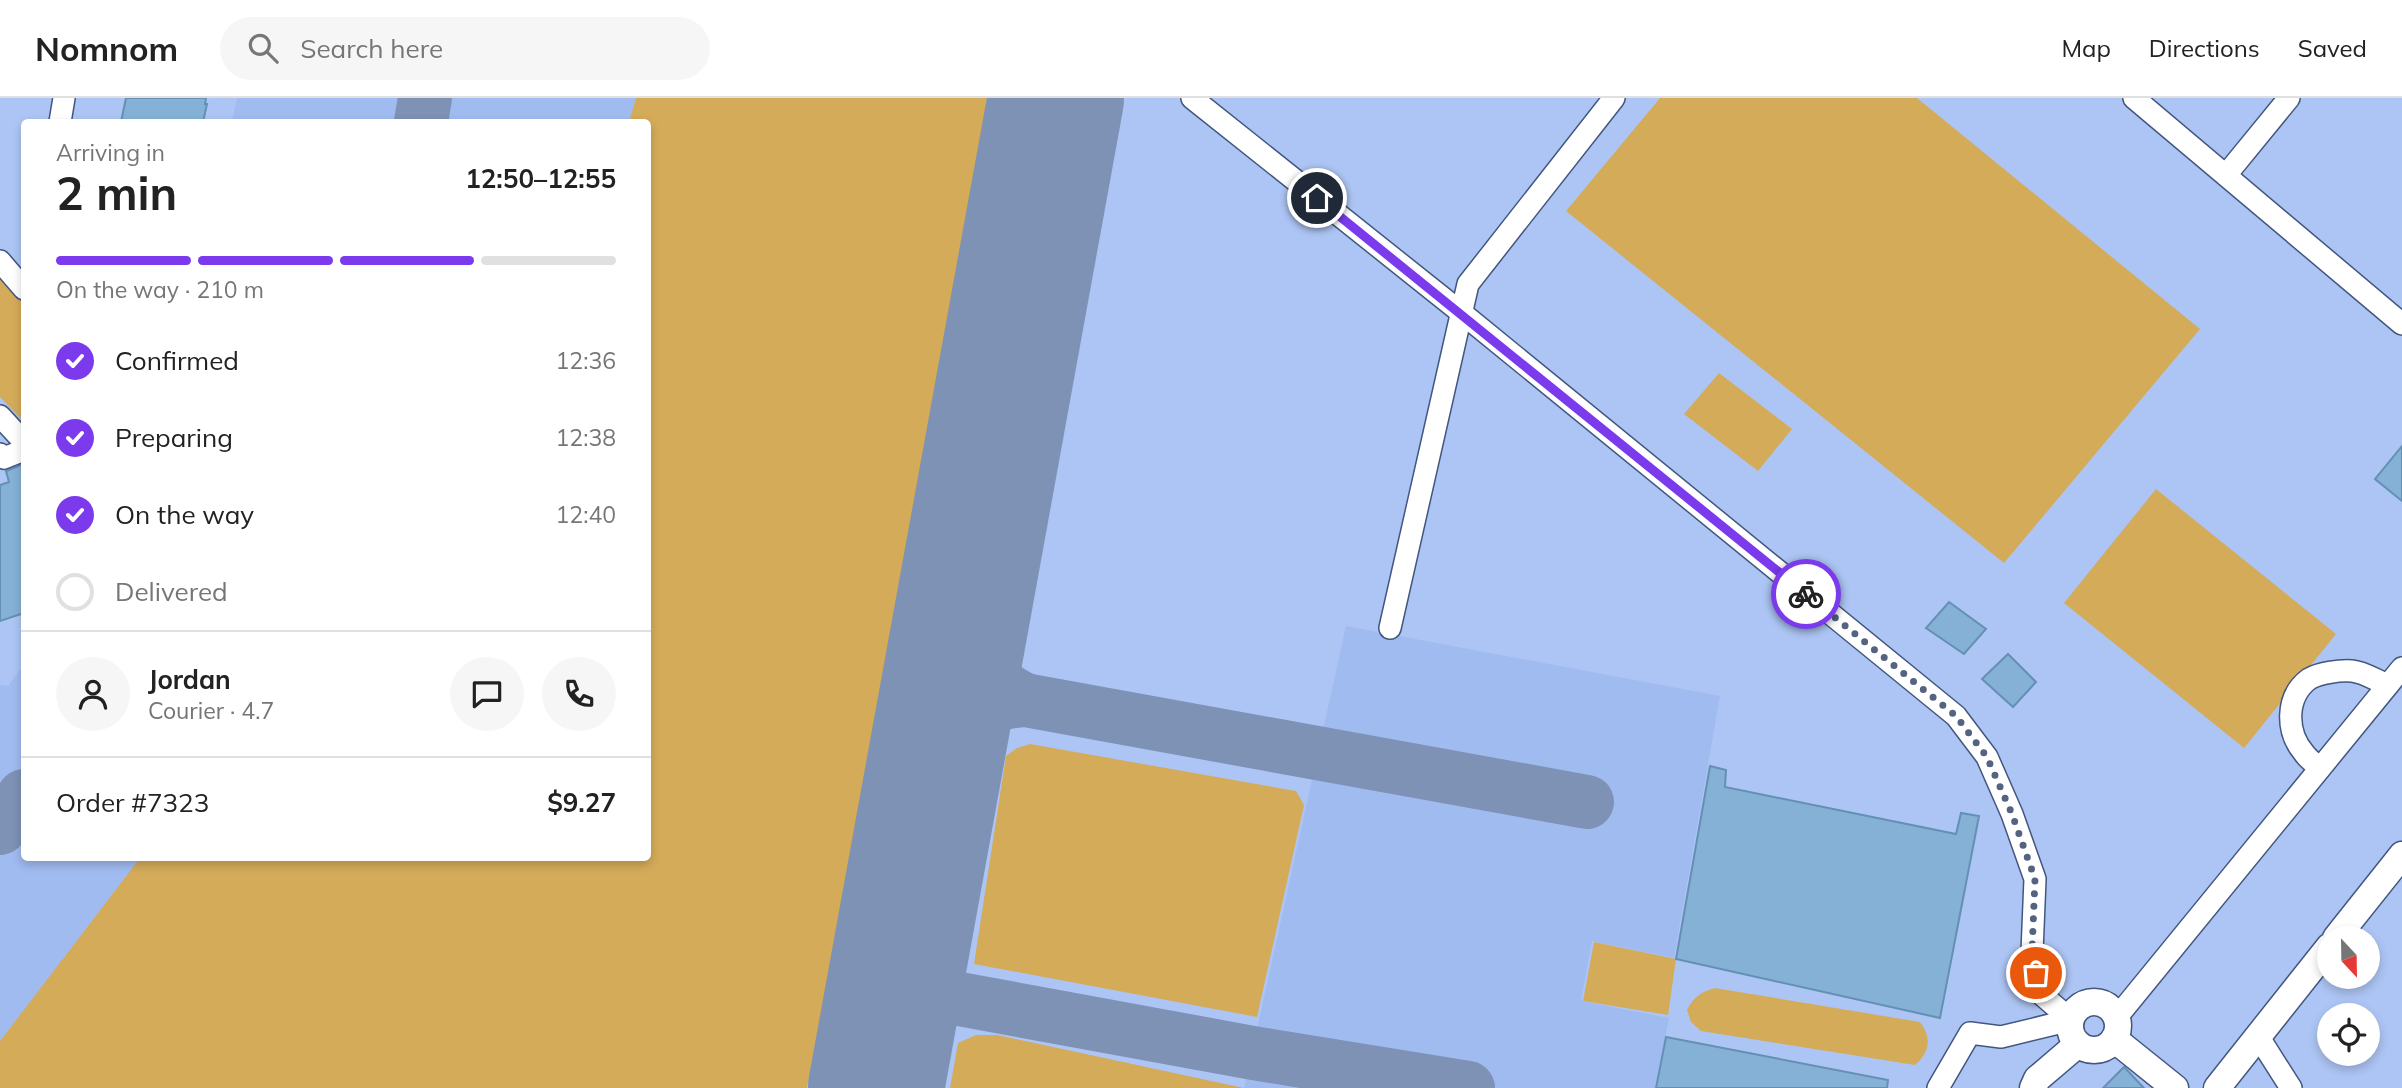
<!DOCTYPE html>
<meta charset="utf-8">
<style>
:root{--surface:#fff;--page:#f6f6f6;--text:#222;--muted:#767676;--line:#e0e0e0;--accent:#7c3aed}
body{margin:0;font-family:Mulish,sans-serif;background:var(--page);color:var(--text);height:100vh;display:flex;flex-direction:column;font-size:26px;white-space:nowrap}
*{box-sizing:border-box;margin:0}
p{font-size:23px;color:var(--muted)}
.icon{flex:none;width:38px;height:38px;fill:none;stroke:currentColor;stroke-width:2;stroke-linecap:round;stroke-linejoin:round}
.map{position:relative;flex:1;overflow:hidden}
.sheet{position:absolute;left:21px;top:21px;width:630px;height:742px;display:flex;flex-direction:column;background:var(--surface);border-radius:7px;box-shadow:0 4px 10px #0003}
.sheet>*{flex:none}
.needle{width:46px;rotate:158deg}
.buttons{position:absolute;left:2317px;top:828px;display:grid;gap:14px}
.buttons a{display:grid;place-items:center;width:63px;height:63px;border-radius:50%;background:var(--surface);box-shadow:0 4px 10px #0003;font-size:35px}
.pin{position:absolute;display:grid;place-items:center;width:60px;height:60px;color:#fff;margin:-30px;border:4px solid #fff;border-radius:50%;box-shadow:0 2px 7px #0007}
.courier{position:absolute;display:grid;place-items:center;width:70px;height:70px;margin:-35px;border:5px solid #7c3aed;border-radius:50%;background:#fff;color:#222;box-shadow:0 2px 9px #0007}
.overview em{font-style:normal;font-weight:700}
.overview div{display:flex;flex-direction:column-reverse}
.overview{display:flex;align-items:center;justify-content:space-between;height:119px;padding:0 35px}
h1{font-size:46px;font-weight:700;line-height:52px}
.bar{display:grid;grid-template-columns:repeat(4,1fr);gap:10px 7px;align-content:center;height:84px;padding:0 35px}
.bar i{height:9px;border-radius:5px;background:var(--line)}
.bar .active{background:var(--accent)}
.bar p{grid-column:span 4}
.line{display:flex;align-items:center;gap:18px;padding:0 35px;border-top:2px solid var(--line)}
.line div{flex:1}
.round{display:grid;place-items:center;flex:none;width:74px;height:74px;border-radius:37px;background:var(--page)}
ol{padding:0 35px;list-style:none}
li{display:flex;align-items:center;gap:21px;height:77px}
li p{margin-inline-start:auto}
li .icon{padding:7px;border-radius:50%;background:var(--accent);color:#fff;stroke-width:4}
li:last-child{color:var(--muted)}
li i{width:38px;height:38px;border:4px solid var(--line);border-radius:50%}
header{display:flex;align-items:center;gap:42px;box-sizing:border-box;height:98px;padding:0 35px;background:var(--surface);border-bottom:2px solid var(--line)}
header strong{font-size:33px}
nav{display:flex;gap:38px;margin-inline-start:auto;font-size:24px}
.search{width:490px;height:63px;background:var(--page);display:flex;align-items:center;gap:18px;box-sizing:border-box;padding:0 24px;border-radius:38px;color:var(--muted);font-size:26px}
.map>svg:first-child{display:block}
.built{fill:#a0bbf0}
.green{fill:#d4ab59}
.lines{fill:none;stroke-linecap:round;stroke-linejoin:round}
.taxiway{stroke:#7e92b6;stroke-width:54}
.runway{stroke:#7e92b6;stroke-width:136}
.building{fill:#84b1d5;stroke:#6490b3;stroke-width:2}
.minor-casing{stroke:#42567f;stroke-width:24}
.major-casing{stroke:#42567f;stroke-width:29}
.minor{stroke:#fff;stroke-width:21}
.major{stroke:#fff;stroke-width:26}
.done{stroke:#54637f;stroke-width:7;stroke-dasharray:0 12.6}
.route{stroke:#7c3aed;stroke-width:9}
</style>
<header>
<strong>Nomnom</strong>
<div class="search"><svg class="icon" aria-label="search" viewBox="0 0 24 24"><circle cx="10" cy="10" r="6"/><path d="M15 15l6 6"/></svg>Search here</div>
<nav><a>Map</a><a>Directions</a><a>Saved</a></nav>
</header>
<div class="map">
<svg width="2402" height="990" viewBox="0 0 2402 990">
<rect width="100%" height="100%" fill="#adc5f4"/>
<g class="built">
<polygon points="237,0 636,0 629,24 232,24"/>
<polygon points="1346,528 1720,598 1674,860 1592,843 1581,903 1669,920 1655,990 1244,990"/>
<polygon points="24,566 24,760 140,760 0,943 0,587 8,588"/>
</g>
<g class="green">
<polygon points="636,0 995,0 807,990 0,990 0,943 140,760 648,760 648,24 629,24"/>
<polygon points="1660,0 1917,0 2200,231 2004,465 1566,113"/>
<polygon points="0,178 24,205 24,324 0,299"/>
<polygon points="1719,275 1792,331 1758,373 1684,316"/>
<polygon points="2156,391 2336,536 2244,650 2064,505"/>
<polygon points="1030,646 1296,693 1304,707 1257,919 974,866 1006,658 1017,650"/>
<polygon points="1594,844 1676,861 1668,917 1583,903"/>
<path d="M1715,890l205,34c12,15 10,30 -5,43l-214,-34 -10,-9 -4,-12c6,-13 14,-18 28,-22z"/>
<polygon points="976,937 997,937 1244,990 950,990 958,945"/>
</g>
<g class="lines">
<g class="taxiway">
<polyline points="421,24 425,0"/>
<path d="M965,500c5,50 11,79 60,102"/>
<path d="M934,670c23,-45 38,-65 91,-68l562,102"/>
<polyline points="0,730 24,698"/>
<polyline points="894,889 1253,955 1468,990"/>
</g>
<polyline class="runway" points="876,990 1056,0"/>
</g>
<g class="building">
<polygon points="126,0 206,0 205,6 207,6 203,24 121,24"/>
<polygon points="2402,348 2402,403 2375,381"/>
<polygon points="24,366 24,515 0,523 0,387 9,384 6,373"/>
<polygon points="1949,504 1986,531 1964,556 1926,530"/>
<polygon points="2008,556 2036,584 2013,609 1982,581"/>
<polygon points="1710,668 1726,672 1725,689 1956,736 1961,715 1979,718 1940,920 1676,861"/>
<polygon points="1666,939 1888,982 1887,990 1656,990"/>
<polygon points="2124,969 2144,990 2103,990"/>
</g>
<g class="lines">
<g class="minor-casing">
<g id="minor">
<polyline points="1192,0 1463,216 1956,618 1987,659 2012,716 2035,781 2032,854 2041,896 2071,922 2001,939 1970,935 1938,990"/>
<polyline points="2134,0 2402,226"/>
<polyline points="60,24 64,0"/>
<polyline points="2226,77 2289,0"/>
<polyline points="0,163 24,191"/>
<polyline points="0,318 24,344"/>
<polyline points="0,356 4,360 24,352"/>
<polyline points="1390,530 1468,186 1614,0"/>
<path d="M2320,670c-6,-5 -12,-9 -16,-15 -18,-21 -19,-56 5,-74 10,-6 31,-9 43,-8 12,1 25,10 36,14"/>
<polyline points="2117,919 2402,570"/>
<polyline points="2258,938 2291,990"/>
</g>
</g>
<g class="major-casing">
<g id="major">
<polyline points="2336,840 2402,757"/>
<circle cx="2094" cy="928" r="24"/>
<polyline points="2114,941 2175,990"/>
<polyline points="2033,990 2037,981 2078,946"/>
<polyline points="2217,990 2329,849"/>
</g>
</g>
<use href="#minor" class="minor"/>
<use href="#major" class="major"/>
</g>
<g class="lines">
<polyline class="done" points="1806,496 1956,618 1987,659 2012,716 2035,781 2032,854 2036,875"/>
<polyline class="route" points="1317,100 1806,496"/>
</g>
</svg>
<div class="buttons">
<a><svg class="needle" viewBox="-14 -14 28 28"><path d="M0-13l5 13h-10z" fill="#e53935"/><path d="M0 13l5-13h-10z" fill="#767676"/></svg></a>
<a><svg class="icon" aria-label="locate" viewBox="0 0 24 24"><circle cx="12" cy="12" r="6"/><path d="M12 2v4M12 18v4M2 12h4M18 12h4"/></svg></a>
</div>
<div class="pin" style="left:2036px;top:875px;background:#ea580c"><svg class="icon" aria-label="bag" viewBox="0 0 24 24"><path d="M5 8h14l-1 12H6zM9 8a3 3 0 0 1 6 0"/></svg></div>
<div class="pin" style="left:1317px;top:100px;background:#1f2937"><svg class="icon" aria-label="home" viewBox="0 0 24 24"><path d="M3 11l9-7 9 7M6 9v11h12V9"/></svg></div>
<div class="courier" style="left:1806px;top:496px"><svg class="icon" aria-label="bike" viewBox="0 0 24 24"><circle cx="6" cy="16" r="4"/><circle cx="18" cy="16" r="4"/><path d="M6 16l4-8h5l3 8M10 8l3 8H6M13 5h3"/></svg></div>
<section class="sheet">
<div class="overview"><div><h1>2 min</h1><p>Arriving in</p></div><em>12:50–12:55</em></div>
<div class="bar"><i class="active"></i><i class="active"></i><i class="active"></i><i></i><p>On the way · 210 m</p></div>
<ol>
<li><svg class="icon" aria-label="check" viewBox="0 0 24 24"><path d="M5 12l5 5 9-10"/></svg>Confirmed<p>12:36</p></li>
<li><svg class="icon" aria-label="check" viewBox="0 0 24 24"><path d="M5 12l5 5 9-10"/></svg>Preparing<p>12:38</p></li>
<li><svg class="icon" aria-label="check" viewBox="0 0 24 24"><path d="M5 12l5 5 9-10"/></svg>On the way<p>12:40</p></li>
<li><i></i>Delivered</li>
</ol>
<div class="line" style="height:126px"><a class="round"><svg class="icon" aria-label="person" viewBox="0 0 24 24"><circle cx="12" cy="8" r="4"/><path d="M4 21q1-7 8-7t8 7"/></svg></a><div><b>Jordan</b><p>Courier · 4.7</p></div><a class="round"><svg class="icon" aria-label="chat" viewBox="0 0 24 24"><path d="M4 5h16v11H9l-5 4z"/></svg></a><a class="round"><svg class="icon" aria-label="phone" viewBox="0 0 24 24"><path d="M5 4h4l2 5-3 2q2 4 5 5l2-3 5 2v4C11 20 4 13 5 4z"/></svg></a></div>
<div class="line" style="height:91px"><div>Order #7323</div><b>$9.27</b></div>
</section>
</div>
